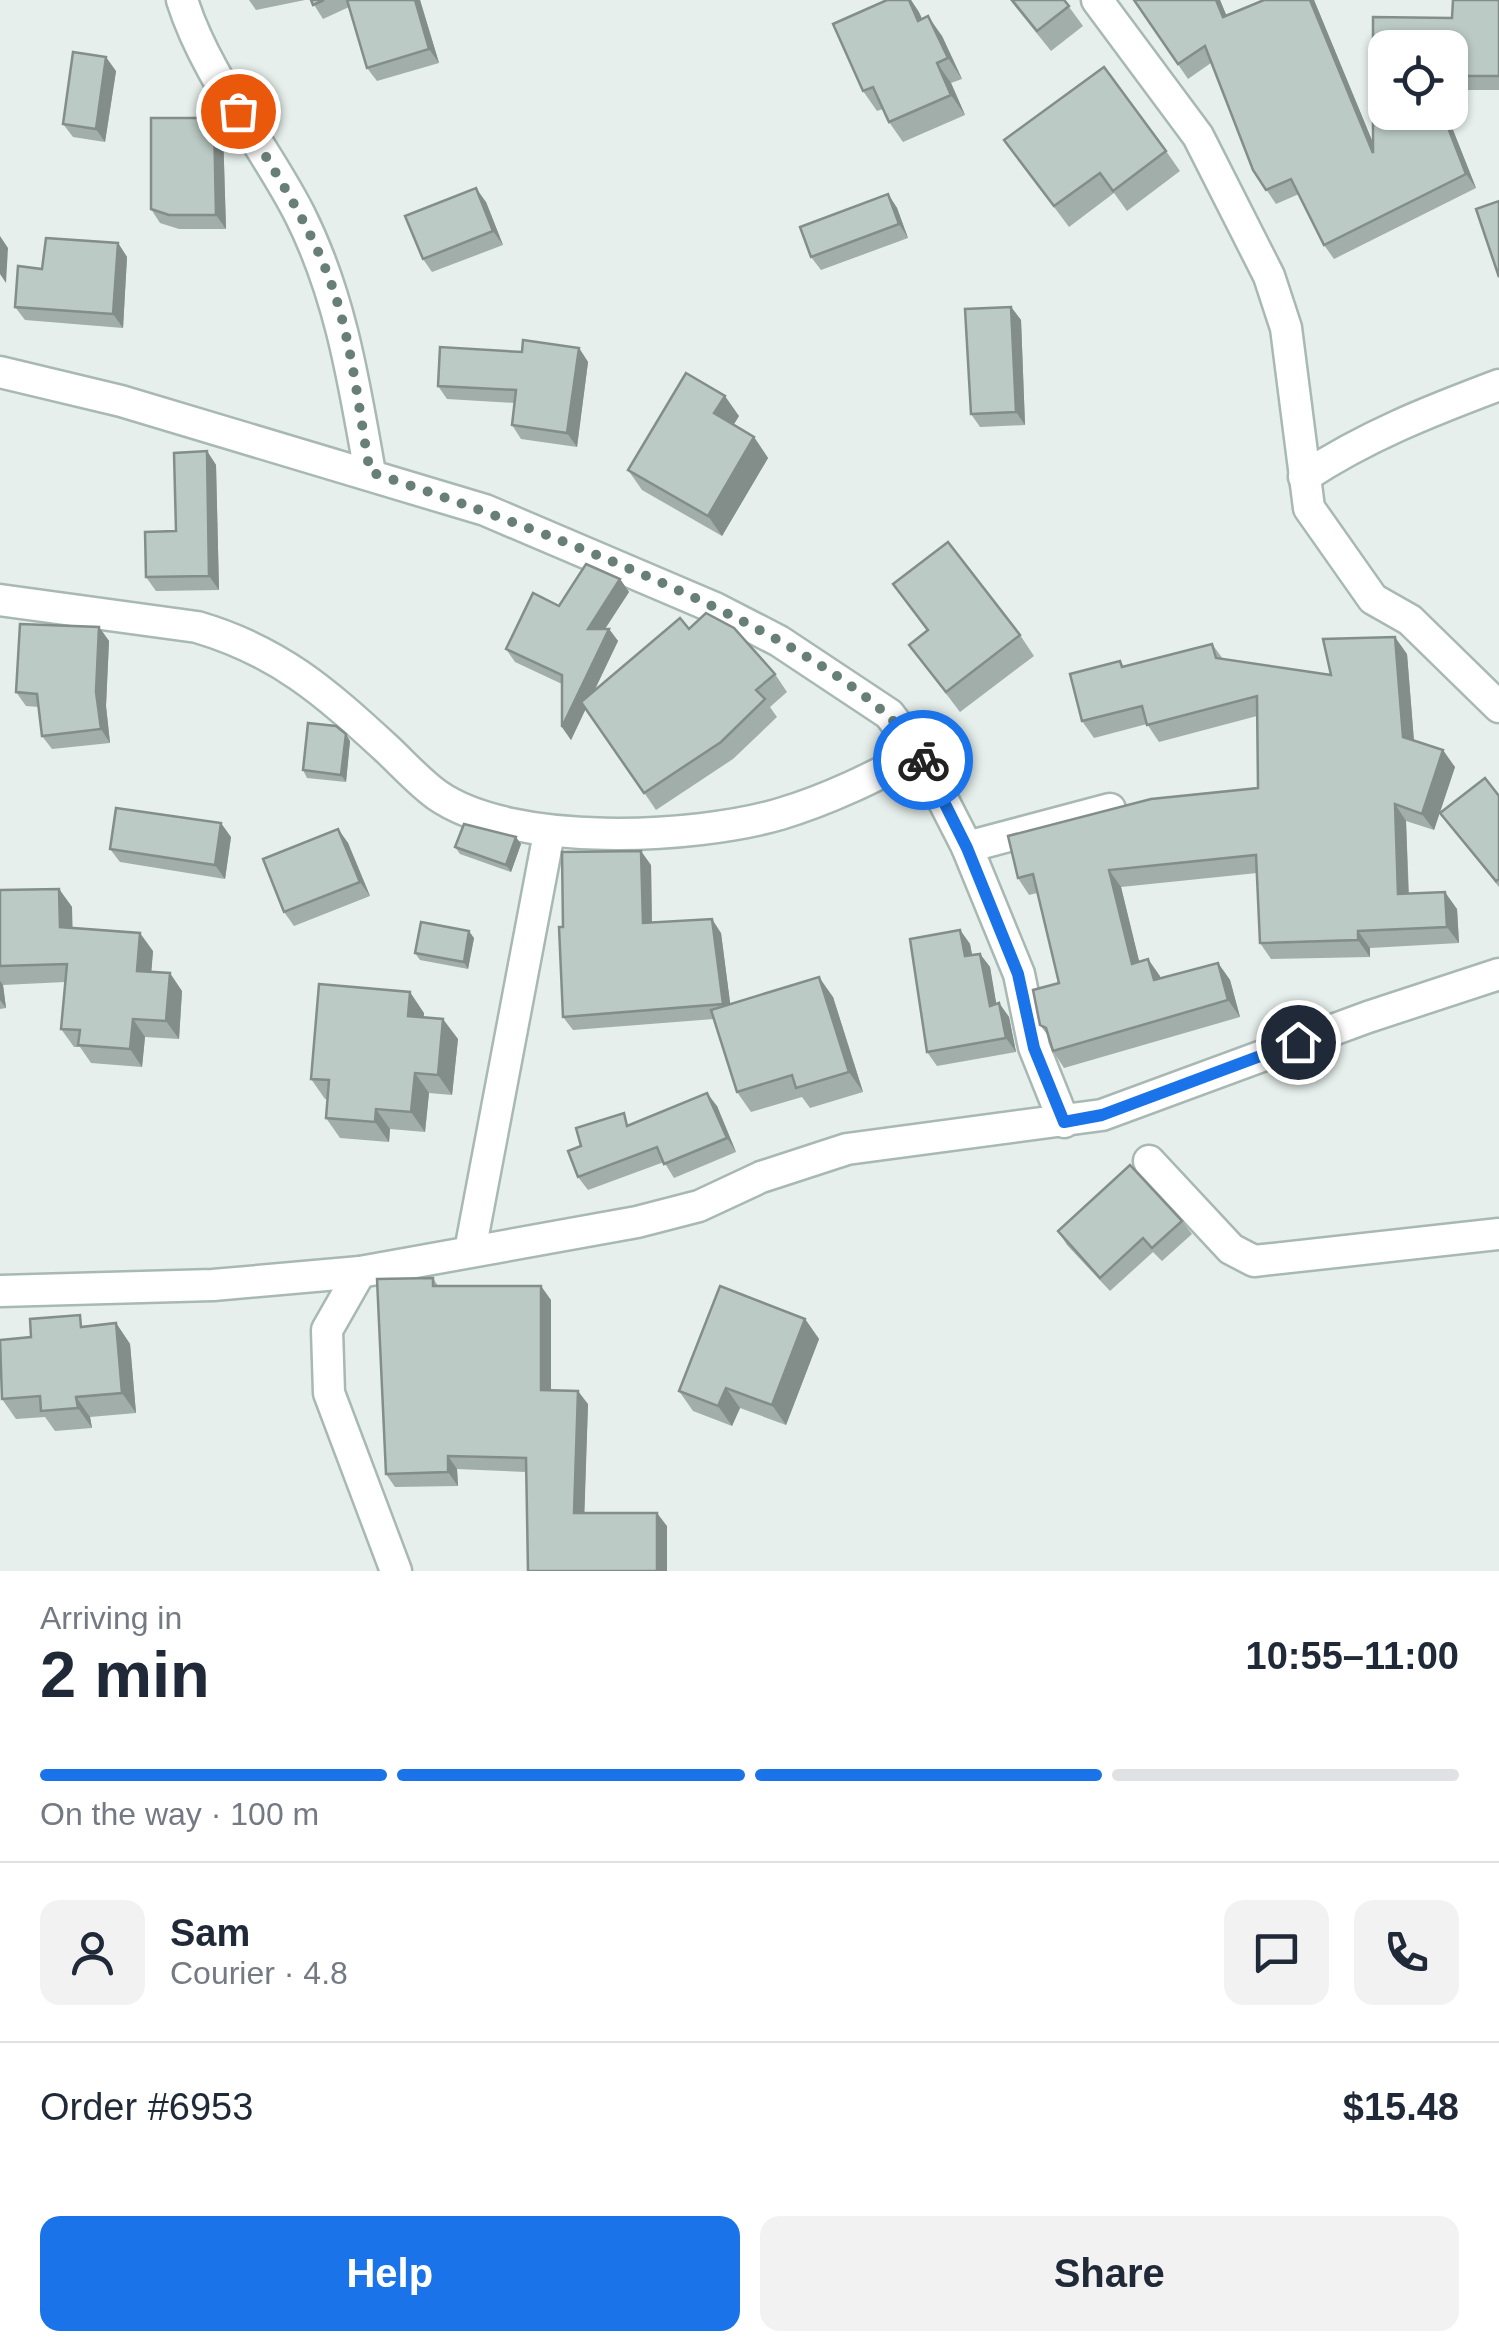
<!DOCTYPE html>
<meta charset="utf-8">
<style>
:root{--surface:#fff;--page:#f2f2f3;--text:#1f2937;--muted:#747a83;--line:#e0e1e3;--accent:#1a73e8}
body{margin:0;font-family:Helvetica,sans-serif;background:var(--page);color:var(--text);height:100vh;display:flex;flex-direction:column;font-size:38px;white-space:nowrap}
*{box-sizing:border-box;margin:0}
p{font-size:32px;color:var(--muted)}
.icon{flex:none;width:55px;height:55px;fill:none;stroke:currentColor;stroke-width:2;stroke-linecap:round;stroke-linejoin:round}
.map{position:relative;height:1571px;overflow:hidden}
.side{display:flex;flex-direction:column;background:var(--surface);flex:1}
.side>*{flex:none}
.tools{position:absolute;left:1368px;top:30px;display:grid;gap:20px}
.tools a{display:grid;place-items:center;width:100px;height:100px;border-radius:20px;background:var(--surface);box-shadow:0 2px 8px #0004;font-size:50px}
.pin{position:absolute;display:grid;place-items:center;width:85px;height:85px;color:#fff;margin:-42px;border:5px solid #fff;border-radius:50%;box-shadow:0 2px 10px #0007}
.courier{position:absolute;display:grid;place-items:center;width:100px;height:100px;margin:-50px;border:8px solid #1a73e8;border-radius:50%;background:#fff;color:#222;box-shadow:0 2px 12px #0007}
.headline em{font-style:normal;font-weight:700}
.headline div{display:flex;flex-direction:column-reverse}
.headline{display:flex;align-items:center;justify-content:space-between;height:170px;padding:0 40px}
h1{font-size:65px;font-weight:700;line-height:75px}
.bar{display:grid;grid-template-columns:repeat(4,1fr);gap:15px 10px;align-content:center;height:120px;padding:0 40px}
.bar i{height:12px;border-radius:8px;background:var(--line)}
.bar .current{background:var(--accent)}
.bar p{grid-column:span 4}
.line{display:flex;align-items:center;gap:25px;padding:0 40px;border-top:2px solid var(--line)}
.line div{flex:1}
.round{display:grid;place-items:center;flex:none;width:105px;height:105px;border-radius:20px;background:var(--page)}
.button{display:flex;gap:20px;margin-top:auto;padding:20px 40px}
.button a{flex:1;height:115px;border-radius:20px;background:var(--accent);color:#fff;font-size:40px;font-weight:700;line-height:115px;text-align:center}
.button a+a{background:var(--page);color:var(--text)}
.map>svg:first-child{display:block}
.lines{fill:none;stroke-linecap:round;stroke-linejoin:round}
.minor-casing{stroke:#a8b8b2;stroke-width:35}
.minor{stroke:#fff;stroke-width:30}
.wall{fill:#a1aea9}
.shaded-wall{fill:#838d89}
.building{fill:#bbcac4;stroke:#838d89;stroke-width:2.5}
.done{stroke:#687f78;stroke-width:10;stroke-dasharray:0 18}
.route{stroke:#1a73e8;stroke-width:12}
</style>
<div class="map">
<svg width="1499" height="1571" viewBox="0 0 1499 1571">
<rect width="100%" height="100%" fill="#e6efeb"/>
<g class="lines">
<g class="minor-casing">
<g id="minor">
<path d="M182,0c25,79 81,142 118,215 41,82 54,168 70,258"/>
<polyline points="1097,0 1198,136 1269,276 1286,328 1309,508 1373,599 1410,620 1499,707"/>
<polyline points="0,372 121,401 485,510 715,608 779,641 889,714 919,753 967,847 1019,974 1034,1047 1064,1122"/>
<path d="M1304,477c62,-41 126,-66 195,-92"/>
<path d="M0,600l197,27c82,24 128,65 190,122 16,15 32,33 50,46 76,53 257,44 343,19 50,-15 94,-37 139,-61"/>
<polyline points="967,847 1110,809"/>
<polyline points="1149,1161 1231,1249 1254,1261 1499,1234"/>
<polyline points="470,1251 549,833"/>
<polyline points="360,1272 327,1330 329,1393 396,1571"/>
<polyline points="0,1291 213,1285 360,1272 637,1222 699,1206 761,1177 847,1149 1102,1115 1368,1017 1499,974"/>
</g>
</g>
<use href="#minor" class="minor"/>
</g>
<g class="wall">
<polygon points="249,0 305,0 256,10"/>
<polygon points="311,0 420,0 439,63 377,81 367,68 349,7 323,19"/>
<polygon points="887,0 911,0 922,19 942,36 962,79 951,83 965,115 903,142 889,122 883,109 877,111 863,91"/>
<polygon points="1010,0 1064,0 1083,26 1051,51"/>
<polygon points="1134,0 1220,0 1226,15 1264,0 1314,0 1373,143 1373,17 1452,18 1453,0 1499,0 1499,90 1450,90 1450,48 1385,48 1385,112 1450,112 1453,130 1476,188 1334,259 1324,245 1299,194 1276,204 1253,170 1211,63 1188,79"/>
<polygon points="116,71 105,142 73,137 63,124"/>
<polygon points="223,131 226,229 179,229 160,223 151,209"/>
<polygon points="1004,140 1166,151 1180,171 1127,211 1114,193 1069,227"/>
<polygon points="888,194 897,208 908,238 821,270 811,257"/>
<polygon points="486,202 503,245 432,272 423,259"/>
<polygon points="118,243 127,257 123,328 25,320 15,307 42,269"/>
<polygon points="1011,307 1021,320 1025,425 980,427 971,414"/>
<polygon points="579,348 588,362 577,447 521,439 512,425 515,403 447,399 438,386 522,352"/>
<polygon points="739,416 733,425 754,437 768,458 722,536 642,490 628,470"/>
<polygon points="207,451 216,465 219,590 156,591 146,577 176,531"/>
<polygon points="620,579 629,592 605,629 609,629 618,641 594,690 689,629 775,674 787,692 770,707 777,717 733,759 656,810 586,708 571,740 562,727 562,684 515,662 506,649 559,606"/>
<polygon points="893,584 1020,635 1034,656 960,712 909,645 927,631"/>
<polygon points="99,627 109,641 106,706 110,743 52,749 42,736 39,707 26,706 16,692"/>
<polygon points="1212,644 1223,659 1331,675 1407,654 1414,741 1455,767 1434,830 1406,821 1409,894 1457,909 1459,943 1370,948 1370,957 1271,959 1260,943 1257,873 1121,887 1139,962 1148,959 1160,978 1218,963 1230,980 1240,1017 1064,1068 1053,1051 1049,1037 1040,1025 1059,983 1037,893 1029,895 1018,878 1258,788 1257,716 1159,742 1147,724 1094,738 1082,721 1120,661 1124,667"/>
<polygon points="350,741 346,782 307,778 303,770"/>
<polygon points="1499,796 1499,887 1440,813"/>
<polygon points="338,829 348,843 370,896 294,926 284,912"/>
<polygon points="231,837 225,879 120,862 110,849"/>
<polygon points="521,844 511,872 460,854 455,847"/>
<polygon points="651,865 652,923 721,933 730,1004 833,997 863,1092 810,1108 802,1097 751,1112 737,1092 714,1019 573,1030 563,1017 563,927"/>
<polygon points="59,889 72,907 72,928 153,951 151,972 182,991 179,1039 145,1037 142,1067 91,1063 80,1047 74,1047 61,1029 65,982 3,985 6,1008 0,1009 0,890"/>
<polygon points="960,930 970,944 972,955 980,954 990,967 996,1004 999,1003 1009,1017 1016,1052 937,1066 927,1052"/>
<polygon points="474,938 468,969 420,960 415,953"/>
<polygon points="424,1013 424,1018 458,1039 452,1095 429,1093 425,1132 390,1129 389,1142 340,1138 326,1118 327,1099 325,1099 311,1079"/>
<polygon points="717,1106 736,1152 674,1178 664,1162 588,1190 578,1177 632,1124"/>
<polygon points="1182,1221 1192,1234 1162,1261 1153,1252 1110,1291 1067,1245 1058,1231"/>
<polygon points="433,1278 438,1286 551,1300 551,1390 588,1404 584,1513 667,1526 667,1571 526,1472 457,1469 458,1486 395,1487 386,1474"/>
<polygon points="805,1319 819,1339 786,1425 740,1408 732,1426 693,1411 679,1391"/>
<polygon points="116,1323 130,1344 136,1413 90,1417 92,1428 55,1431 45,1417 16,1419 2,1399 31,1337 88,1326"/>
</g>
<g class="shaded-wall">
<polygon points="415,0 420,0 439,63 429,49"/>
<polygon points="909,0 911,0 919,12 932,41 918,21"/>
<polygon points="1216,0 1220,0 1233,31 1223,17"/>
<polygon points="1310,0 1314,0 1383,167 1373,153"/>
<polygon points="928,16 942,36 962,79 948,58"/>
<polygon points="106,57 116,71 105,142 96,129"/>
<polygon points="937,63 951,83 965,115 951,95"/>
<polygon points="1442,112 1450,112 1453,130 1476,188 1466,174"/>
<polygon points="214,118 223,131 226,229 216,215"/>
<polygon points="476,188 486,202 503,245 493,231"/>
<polygon points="888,194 897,208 908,238 899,224"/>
<polygon points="0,236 8,248 6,283 0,274"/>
<polygon points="118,243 127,257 123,328 113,314"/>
<polygon points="1011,307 1021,320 1025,425 1016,412"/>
<polygon points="579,348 588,362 577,447 567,433"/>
<polygon points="725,396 739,416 728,434 714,413"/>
<polygon points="754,437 768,458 722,536 708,516"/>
<polygon points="207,451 216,465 219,590 209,576"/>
<polygon points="620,579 629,592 597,641 588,629"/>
<polygon points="99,627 109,641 106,706 110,743 101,729 96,692"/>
<polygon points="609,629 618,641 571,740 562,727"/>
<polygon points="1395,637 1407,654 1415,754 1403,737"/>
<polygon points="346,734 350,741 346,782 341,775"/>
<polygon points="1443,750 1455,767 1434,830 1422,814"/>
<polygon points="1395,804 1406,821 1409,911 1398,894"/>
<polygon points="221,823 231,837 225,879 215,865"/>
<polygon points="338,829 348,843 370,896 360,882"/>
<polygon points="516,837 521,844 511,872 506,865"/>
<polygon points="641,851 651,865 652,937 643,923"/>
<polygon points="1109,870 1121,887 1144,981 1132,964"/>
<polygon points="59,889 72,907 73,945 60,927"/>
<polygon points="1445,892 1457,909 1459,943 1447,927"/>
<polygon points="712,919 721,933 732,1017 723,1004"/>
<polygon points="960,930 970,944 975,970 965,956"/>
<polygon points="469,931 474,938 468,969 464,962"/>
<polygon points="1358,931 1370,948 1370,957 1358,940"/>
<polygon points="140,933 153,951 150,989 137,971"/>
<polygon points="980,954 990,967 999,1019 990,1006"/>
<polygon points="1148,959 1160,976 1165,997 1154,980"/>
<polygon points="1218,963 1230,980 1240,1017 1228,1000"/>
<polygon points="170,973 182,991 179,1039 166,1021"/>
<polygon points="819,977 833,997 863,1092 849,1072"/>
<polygon points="0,981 3,985 6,1008 0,1000"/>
<polygon points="410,992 424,1013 422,1037 408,1016"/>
<polygon points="999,1003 1009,1017 1016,1052 1006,1038"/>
<polygon points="133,1019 145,1037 142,1067 130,1049"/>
<polygon points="443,1019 458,1039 452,1095 438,1075"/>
<polygon points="415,1073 429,1093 425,1132 411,1112"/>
<polygon points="707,1093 717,1106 736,1152 727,1138"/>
<polygon points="376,1109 390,1129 389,1142 375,1122"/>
<polygon points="541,1286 551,1300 551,1403 541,1390"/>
<polygon points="805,1319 819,1339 786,1425 772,1405"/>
<polygon points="116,1323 130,1344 136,1413 122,1393"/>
<polygon points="726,1388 740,1408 732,1426 718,1406"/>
<polygon points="578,1391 588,1404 584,1526 574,1513"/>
<polygon points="76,1397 90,1417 92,1428 78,1408"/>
<polygon points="448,1456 457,1469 458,1486 448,1472"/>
<polygon points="657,1513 667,1526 667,1571 657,1571"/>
</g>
<g class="building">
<polygon points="311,0 324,0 313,5"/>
<polygon points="347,0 415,0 429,49 367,68"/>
<polygon points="887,0 909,0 918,21 928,16 948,58 937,63 951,95 889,122 873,87 863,91 833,24"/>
<polygon points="1012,0 1064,0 1069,6 1037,31"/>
<polygon points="1134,0 1216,0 1223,17 1264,0 1310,0 1373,153 1373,17 1452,18 1453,0 1499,0 1499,76 1450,76 1450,48 1385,48 1385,112 1442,112 1466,174 1324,245 1291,179 1266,190 1253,170 1205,46 1178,64"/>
<polygon points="73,52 106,57 96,129 63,124"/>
<polygon points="1104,67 1166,151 1113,191 1100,173 1054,206 1004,140"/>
<polygon points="151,118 214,118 216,215 169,215 151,209"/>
<polygon points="476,188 493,231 423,259 405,216"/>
<polygon points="888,194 899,224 811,257 800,227"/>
<polygon points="1499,201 1499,277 1476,209"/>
<polygon points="46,238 118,243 113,314 15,307 18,266 42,269"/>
<polygon points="1011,307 1016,412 971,414 965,309"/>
<polygon points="523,340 579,348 567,433 512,425 516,390 438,386 440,347 522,352"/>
<polygon points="686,373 725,396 714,413 754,437 708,516 628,470"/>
<polygon points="207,451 209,576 146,577 145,532 176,531 174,453"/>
<polygon points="948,542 1020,635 946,692 909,645 928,630 893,584"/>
<polygon points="586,564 620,579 588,629 609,629 562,727 562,675 506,649 533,593 559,606"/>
<polygon points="706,613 734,628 775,674 756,690 765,699 721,742 644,793 581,702 680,618 689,629"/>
<polygon points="20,624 99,627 96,692 101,729 42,736 37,694 16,692"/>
<polygon points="1395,637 1403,737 1443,750 1422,814 1395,804 1398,894 1445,892 1447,927 1358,931 1358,940 1260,943 1256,855 1109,870 1132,964 1148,959 1154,980 1218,963 1228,1000 1053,1051 1046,1028 1040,1025 1033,990 1059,983 1033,874 1018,878 1008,836 1151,799 1258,788 1257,696 1147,725 1142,706 1082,721 1070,674 1120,661 1122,667 1212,644 1216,658 1331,675 1323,639"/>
<polygon points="308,723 336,726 346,734 341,775 303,770"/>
<polygon points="1485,778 1499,796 1499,879 1496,881 1440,813"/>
<polygon points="116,808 221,823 215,865 110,849"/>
<polygon points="464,824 516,837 506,865 455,847"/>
<polygon points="338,829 360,882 284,912 263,859"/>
<polygon points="641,851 643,923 712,919 723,1004 563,1017 559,927 563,927 562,852"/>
<polygon points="59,889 60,927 140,933 137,971 170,973 166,1021 133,1019 130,1049 78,1045 80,1030 61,1029 67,964 0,966 0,890"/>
<polygon points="421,922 469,931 464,962 415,953"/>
<polygon points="960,930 965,956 980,954 990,1006 999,1003 1006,1038 927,1052 910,939"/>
<polygon points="819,977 849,1072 796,1088 792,1075 737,1092 711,1010"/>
<polygon points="319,984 410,992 408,1016 443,1019 438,1075 415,1073 411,1112 376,1109 375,1122 326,1118 329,1080 311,1079"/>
<polygon points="707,1093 727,1138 664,1164 657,1147 578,1177 568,1151 581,1146 576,1128 624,1113 627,1126"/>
<polygon points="1130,1165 1182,1221 1152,1248 1143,1238 1100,1278 1058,1231"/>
<polygon points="433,1278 433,1286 541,1286 541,1390 578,1391 574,1513 657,1513 657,1571 528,1571 526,1458 448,1456 448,1472 386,1474 377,1279"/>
<polygon points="720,1286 805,1319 772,1405 726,1388 718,1406 679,1391"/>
<polygon points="80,1315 81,1327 116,1323 122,1393 76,1397 78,1408 41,1411 40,1396 2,1399 0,1340 31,1337 30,1319"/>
</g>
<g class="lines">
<path class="done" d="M238,111c32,53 67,105 90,164 24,62 30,132 42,197 130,43 492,169 553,288"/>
<polyline class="route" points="923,760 967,848 1018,974 1034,1048 1064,1122 1102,1115 1298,1042"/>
</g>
</svg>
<div class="tools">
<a><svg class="icon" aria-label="locate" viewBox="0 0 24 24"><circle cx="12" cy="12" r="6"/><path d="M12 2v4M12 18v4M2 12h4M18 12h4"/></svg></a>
</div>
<div class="pin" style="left:238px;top:111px;background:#ea580c"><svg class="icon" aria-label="bag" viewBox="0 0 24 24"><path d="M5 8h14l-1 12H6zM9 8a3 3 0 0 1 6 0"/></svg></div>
<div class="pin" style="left:1298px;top:1042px;background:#1f2937"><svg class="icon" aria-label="home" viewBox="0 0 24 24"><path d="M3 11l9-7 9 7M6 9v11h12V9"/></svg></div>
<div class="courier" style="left:923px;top:760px"><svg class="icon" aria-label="bike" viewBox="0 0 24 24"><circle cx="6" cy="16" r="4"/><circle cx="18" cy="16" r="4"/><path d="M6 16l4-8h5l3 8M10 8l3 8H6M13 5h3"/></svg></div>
</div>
<section class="side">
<div class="headline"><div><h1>2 min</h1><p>Arriving in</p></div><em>10:55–11:00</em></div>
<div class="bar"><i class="current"></i><i class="current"></i><i class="current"></i><i></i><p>On the way · 100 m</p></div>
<div class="line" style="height:180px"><a class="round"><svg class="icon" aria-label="person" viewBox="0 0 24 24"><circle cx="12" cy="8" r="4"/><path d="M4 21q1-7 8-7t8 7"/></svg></a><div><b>Sam</b><p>Courier · 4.8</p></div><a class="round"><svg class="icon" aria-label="chat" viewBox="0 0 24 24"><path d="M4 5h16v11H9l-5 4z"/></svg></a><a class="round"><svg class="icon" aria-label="phone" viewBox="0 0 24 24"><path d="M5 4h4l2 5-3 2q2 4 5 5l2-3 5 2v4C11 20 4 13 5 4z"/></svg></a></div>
<div class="line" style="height:130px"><div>Order #6953</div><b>$15.48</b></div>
<div class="button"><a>Help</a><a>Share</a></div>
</section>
